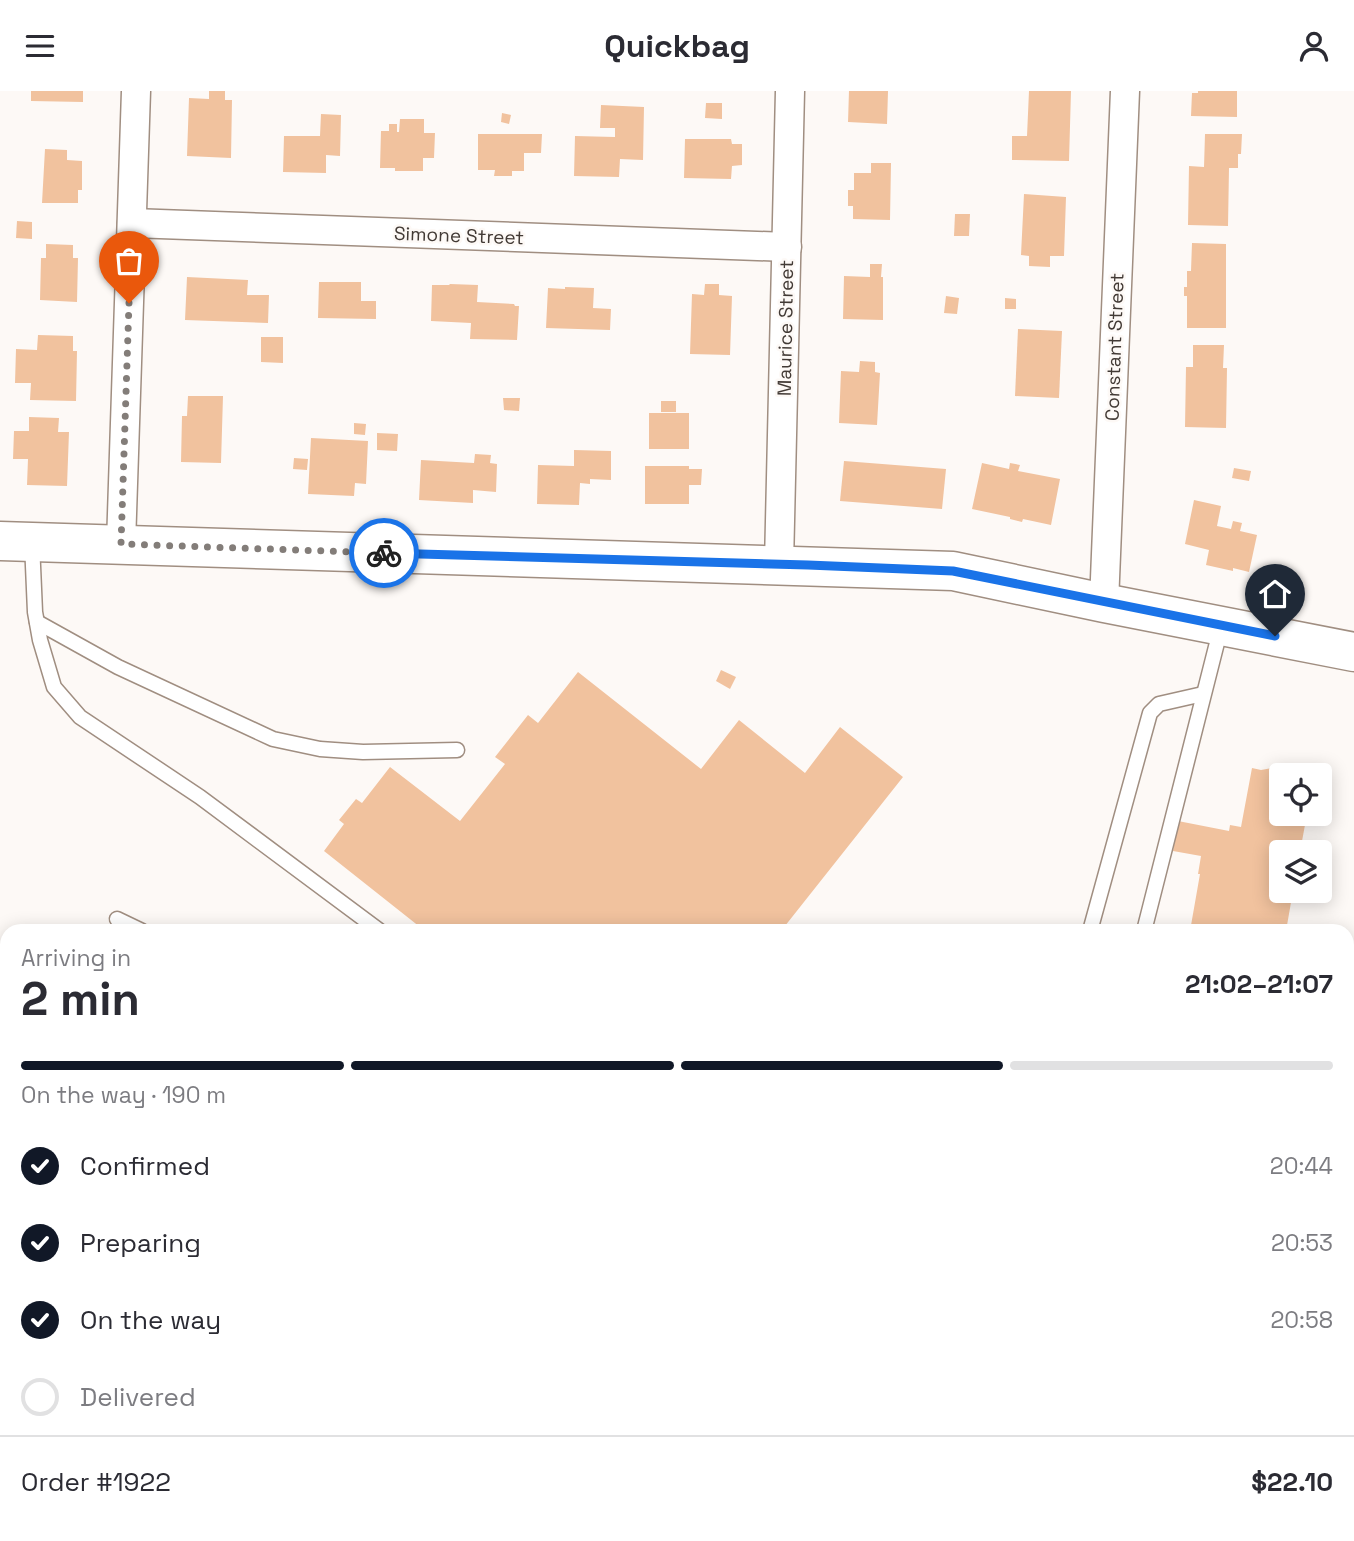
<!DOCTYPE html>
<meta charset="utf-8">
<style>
:root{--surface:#fff;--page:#f7f7f7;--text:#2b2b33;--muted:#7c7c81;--line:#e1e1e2;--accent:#111827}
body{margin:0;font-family:"Space Grotesk",sans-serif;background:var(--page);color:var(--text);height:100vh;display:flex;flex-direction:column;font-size:26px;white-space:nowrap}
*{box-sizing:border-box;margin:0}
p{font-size:23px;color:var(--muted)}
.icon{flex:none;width:38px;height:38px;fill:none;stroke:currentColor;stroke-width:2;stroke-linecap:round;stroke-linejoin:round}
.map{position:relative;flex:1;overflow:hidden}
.panel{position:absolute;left:0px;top:833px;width:1354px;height:618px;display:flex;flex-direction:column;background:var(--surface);border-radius:21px 21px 0 0;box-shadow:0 4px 18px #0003}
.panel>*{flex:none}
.fabs{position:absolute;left:1269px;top:672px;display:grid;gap:14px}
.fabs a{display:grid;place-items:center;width:63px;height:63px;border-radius:7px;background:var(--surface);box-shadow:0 4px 18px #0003;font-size:35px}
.pin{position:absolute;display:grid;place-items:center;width:60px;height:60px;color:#fff;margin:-72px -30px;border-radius:50% 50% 50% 0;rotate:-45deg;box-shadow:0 0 7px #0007}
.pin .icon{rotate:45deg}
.courier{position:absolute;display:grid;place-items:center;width:70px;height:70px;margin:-35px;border:5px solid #1a73e8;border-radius:50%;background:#fff;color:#222;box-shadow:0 2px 9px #0007}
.summary em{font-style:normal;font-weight:700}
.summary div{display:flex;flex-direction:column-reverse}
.summary{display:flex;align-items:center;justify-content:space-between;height:119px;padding:0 21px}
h1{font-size:46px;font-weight:700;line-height:52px}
.bar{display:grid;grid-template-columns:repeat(4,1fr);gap:10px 7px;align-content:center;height:84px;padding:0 21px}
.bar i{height:9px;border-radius:5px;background:var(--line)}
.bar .current{background:var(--accent)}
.bar p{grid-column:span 4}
.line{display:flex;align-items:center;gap:18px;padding:0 21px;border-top:2px solid var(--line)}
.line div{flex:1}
ol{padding:0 21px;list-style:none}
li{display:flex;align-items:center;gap:21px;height:77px}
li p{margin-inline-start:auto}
li .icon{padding:7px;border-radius:50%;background:var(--accent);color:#fff;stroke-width:4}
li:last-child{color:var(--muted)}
li i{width:38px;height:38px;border:4px solid var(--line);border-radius:50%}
header{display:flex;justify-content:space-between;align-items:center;height:91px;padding:0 21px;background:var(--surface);font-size:32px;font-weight:700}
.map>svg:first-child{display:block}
.green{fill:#eaedb8}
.building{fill:#f1c29e}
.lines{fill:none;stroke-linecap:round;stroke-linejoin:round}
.lane-casing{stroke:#a08e81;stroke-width:17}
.street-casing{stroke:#a08e81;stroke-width:31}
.secondary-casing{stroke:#a08e81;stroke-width:41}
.lane{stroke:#fff;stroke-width:14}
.street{stroke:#fff;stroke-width:28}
.secondary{stroke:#fff;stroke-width:38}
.done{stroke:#837d79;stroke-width:7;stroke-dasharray:0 12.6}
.route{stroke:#1a73e8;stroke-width:9}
.labels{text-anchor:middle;stroke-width:5;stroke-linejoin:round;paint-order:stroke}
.street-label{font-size:19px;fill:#423a35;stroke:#fdf9f6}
</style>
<header><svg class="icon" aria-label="menu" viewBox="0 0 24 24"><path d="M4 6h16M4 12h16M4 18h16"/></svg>Quickbag<svg class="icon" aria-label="person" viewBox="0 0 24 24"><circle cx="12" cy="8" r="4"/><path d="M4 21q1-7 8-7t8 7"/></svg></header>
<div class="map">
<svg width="1354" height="1450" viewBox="0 0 1354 1450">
<rect width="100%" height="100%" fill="#fdf9f6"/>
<g class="green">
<polygon points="0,856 7,859 7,1444 740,1444 737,1450 0,1450"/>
<polygon points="1354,973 1354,1116 1348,1106 1348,980"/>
</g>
<g class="building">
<polygon points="31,0 83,0 83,11 31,10"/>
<polygon points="209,0 225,0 225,9 232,9 231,67 187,65 189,7 209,8"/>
<polygon points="849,0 888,0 887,33 848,31"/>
<polygon points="1029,0 1071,0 1069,70 1012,69 1012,45 1027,45"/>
<polygon points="1198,0 1237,0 1237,26 1191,25 1192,2 1198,2"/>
<polygon points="706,12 722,12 722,28 705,27"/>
<polygon points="601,14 644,16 643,69 620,68 619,86 574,85 575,45 615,46 615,37 600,37"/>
<polygon points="502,22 511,24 509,33 501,31"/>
<polygon points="321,23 341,24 340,65 326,64 326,82 283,81 284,45 320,45"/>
<polygon points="400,28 424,28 424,42 435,42 434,67 423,67 423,80 395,80 395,77 380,77 381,40 389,40 389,33 397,33 397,41 399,41"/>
<polygon points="478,43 542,43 541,62 524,62 524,80 512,80 512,85 494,85 495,79 478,79"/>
<polygon points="1205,43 1242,43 1241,63 1238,63 1238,77 1229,77 1228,135 1188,134 1189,75 1204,76"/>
<polygon points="685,48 731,48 732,53 742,53 742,74 732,75 731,88 684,87"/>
<polygon points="45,58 67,59 67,69 82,70 82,99 78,99 78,112 42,112"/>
<polygon points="871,72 891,72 890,129 853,128 853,115 848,115 848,99 854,99 854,82 871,82"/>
<polygon points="1024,103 1066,106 1064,165 1050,165 1050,176 1029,175 1029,165 1021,164"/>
<polygon points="955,123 970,123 969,145 954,145"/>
<polygon points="17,130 32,131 32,148 16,147"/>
<polygon points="1192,152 1226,153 1226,237 1187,237 1187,205 1184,205 1184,196 1187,196 1187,180 1191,180"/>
<polygon points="46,153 73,154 73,167 78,167 77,211 40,209 41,167 46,167"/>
<polygon points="870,173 882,173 881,186 883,186 883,229 843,228 844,185 870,186"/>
<polygon points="187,186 248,189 247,204 269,204 268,232 185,229"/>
<polygon points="319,191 361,191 361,210 376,210 376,228 318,227"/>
<polygon points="450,193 478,194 477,211 514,213 515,215 519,215 517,249 470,248 471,232 431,230 432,194 449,194"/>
<polygon points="705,193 719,193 719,204 732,205 730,264 690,263 692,203 704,204"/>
<polygon points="565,196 594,197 593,217 611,218 610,239 546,237 548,197 565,198"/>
<polygon points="946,205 959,207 957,223 944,222"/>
<polygon points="1005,207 1016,208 1016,218 1005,218"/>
<polygon points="1018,238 1062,240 1059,307 1015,305"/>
<polygon points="38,244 73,245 73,260 77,260 76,310 30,309 31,292 15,292 16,258 37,259"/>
<polygon points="261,246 283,246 283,272 261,271"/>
<polygon points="1193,254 1224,254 1223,277 1227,277 1226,337 1185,336 1186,276 1193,276"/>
<polygon points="860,270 875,271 875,281 880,282 877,334 839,332 841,280 859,281"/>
<polygon points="188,305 223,305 221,372 181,371 182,325 187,325"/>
<polygon points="503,307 520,307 519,320 504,319"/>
<rect x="661" y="310" width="15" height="11"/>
<rect x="649" y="322" width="40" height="36"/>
<polygon points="29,326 59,327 58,341 69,341 67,395 27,394 28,368 13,368 14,340 29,340"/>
<polygon points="354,332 366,333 365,344 354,343"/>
<polygon points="377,342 398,343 397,360 377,359"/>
<polygon points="311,347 368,350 366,393 355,392 354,405 308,403"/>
<polygon points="574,359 611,360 611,389 590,388 590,393 580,392 579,414 537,413 538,374 574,375"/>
<polygon points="475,363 491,364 490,372 497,373 496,401 473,399 473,412 419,409 421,369 474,372"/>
<polygon points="294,367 308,368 307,379 293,378"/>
<polygon points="844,370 946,378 942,418 840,410"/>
<polygon points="982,372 1009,378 1010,372 1020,374 1018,380 1060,388 1051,434 1023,428 1022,431 1010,428 1010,426 972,418"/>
<polygon points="645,375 689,375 689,378 702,378 701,394 689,394 689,413 645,413"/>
<polygon points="1234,377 1251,380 1249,390 1232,387"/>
<polygon points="1194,409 1221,415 1217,435 1231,438 1233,430 1242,432 1240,440 1257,444 1249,481 1233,477 1233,480 1206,474 1209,459 1185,453"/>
<polygon points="721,579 736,586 730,598 716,590"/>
<polygon points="578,581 701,678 739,629 805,682 840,636 903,686 781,840 425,840 324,760 344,733 339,729 356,708 362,712 390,676 460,730 505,673 495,666 528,624 538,632"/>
<polygon points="1284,675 1301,684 1281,684 1281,723 1307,723 1300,761 1281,761 1281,800 1293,800 1286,840 1190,840 1200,783 1198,783 1201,765 1173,760 1178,730 1229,740 1230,734 1241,736 1252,677 1261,679"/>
</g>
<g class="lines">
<g class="lane-casing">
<g id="lane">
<polyline points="32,452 35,521 40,549 54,596 80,626 200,706 380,840"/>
<polyline points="37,531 118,576 273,648 320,658 363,661 457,659"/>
<polyline points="117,828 142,840"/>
<polyline points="1090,840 1150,622 1159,613 1203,603"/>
<polyline points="1144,840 1221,536"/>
<polyline points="0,1381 7,1382"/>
</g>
</g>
<g class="street-casing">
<g id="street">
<polyline points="132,132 787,156"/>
<polyline points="121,453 136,0"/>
<polyline points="779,473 790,0"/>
<polyline points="1104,512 1125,0"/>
</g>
</g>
<g class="secondary-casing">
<polyline id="secondary" points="0,450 953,480 1104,512 1354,561"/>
</g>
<use href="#lane" class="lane"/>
<use href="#street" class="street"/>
<use href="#secondary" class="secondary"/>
</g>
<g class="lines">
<polyline class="done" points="129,212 121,453 384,462"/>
<polyline class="route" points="384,462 808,474 953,480 1275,545"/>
</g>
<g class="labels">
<g class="street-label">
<text transform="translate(459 144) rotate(2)" y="7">Simone Street</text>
<text transform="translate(785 237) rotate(-89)" y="7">Maurice Street</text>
<text transform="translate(1114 256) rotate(-88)" y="7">Constant Street</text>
</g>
</g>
</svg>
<div class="fabs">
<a><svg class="icon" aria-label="locate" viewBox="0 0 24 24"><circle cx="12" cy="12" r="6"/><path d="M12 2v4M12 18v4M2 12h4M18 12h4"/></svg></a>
<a><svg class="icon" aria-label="layers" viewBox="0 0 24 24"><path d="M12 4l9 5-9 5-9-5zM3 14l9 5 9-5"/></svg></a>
</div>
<div class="pin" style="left:129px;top:212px;background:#ea580c"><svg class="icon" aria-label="bag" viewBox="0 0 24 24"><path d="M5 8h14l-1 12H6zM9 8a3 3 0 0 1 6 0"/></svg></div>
<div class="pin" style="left:1275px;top:545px;background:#1f2937"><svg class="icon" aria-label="home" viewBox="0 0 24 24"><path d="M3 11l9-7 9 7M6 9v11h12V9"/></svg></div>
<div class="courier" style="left:384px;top:462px"><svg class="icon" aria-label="bike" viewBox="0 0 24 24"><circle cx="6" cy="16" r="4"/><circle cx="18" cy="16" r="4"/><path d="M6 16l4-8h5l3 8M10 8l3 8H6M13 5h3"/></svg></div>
<section class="panel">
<div class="summary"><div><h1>2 min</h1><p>Arriving in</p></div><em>21:02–21:07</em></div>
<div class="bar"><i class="current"></i><i class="current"></i><i class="current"></i><i></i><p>On the way · 190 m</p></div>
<ol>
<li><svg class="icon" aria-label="check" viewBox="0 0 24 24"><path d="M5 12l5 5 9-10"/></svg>Confirmed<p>20:44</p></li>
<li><svg class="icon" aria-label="check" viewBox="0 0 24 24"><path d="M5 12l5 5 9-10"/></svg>Preparing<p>20:53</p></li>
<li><svg class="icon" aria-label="check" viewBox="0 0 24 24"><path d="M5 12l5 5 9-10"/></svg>On the way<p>20:58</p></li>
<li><i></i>Delivered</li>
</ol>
<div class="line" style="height:91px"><div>Order #1922</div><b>$22.10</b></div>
</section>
</div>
